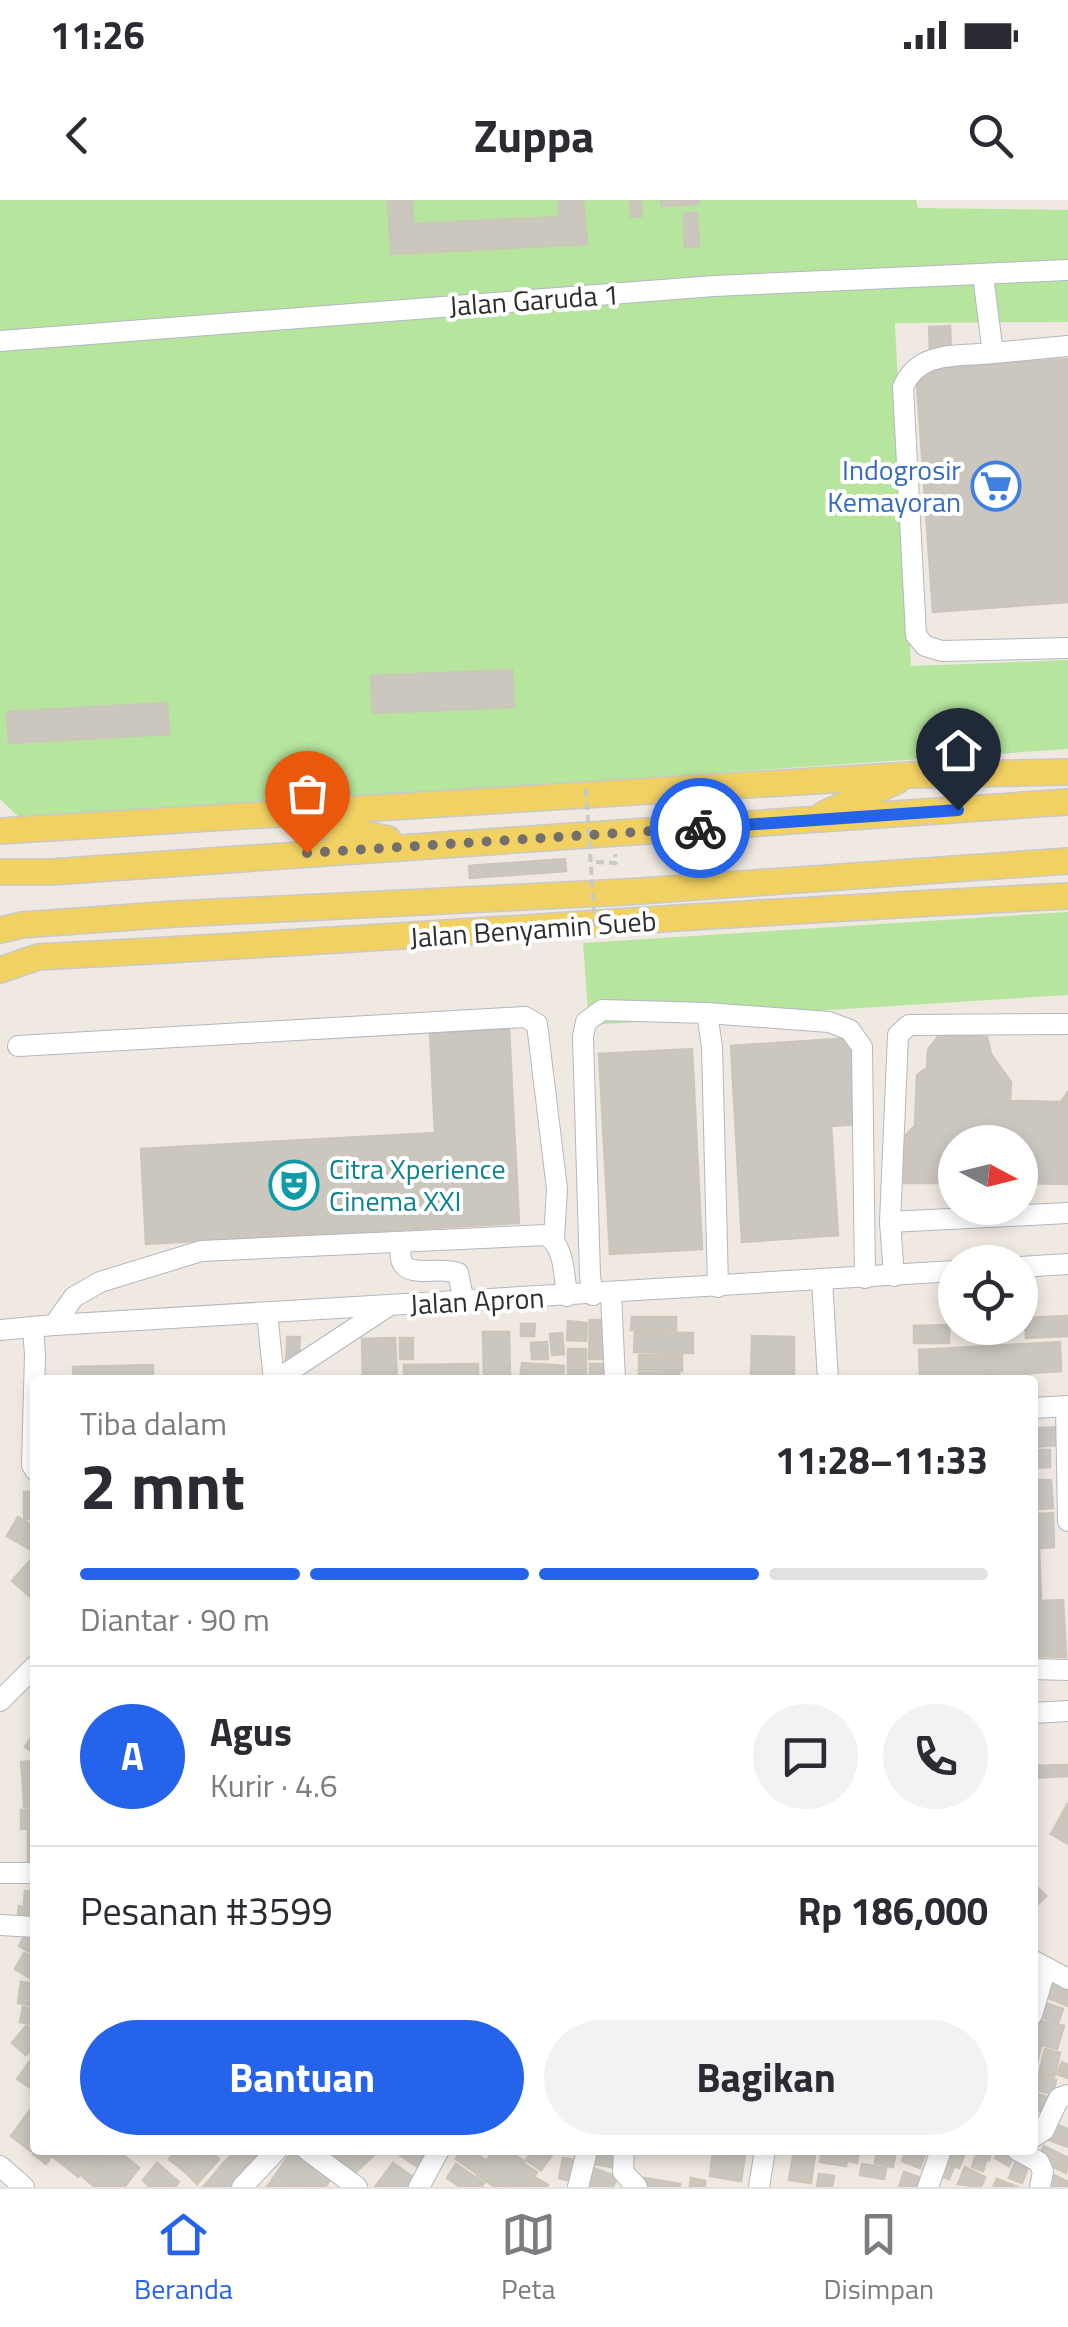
<!DOCTYPE html>
<html lang="id">
<meta charset="utf-8">
<style>
:root{--surface:#fff;--page:#f2f2f3;--text:#2b2b33;--muted:#7c7c81;--line:#e1e1e2;--accent:#2563eb}
body{margin:0;font-family:"Titillium Web",sans-serif;background:var(--page);color:var(--text);height:100vh;display:flex;flex-direction:column;font-size:38px;white-space:nowrap}
*{box-sizing:border-box;margin:0}
p{font-size:32px;color:var(--muted)}
.icon{flex:none;width:55px;height:55px;fill:none;stroke:currentColor;stroke-width:2;stroke-linecap:round;stroke-linejoin:round}
.map{position:relative;flex:1;overflow:hidden}
.panel{position:absolute;left:30px;top:1175px;width:1008px;height:780px;display:flex;flex-direction:column;background:var(--surface);border-radius:10px;box-shadow:0 5px 15px #0003}
.panel>*{flex:none}
.needle{width:65px;rotate:97deg}
.fabs{position:absolute;left:938px;top:925px;display:grid;gap:20px}
.fabs a{display:grid;place-items:center;width:100px;height:100px;border-radius:50%;background:var(--surface);box-shadow:0 5px 15px #0003;font-size:50px}
.pin{position:absolute;display:grid;place-items:center;width:85px;height:85px;color:#fff;margin:-102px -42px;border-radius:50% 50% 50% 0;rotate:-45deg;box-shadow:0 0 10px #0007}
.pin .icon{rotate:45deg}
.courier{position:absolute;display:grid;place-items:center;width:100px;height:100px;margin:-50px;border:8px solid #2563eb;border-radius:50%;background:#fff;color:#222;box-shadow:0 2px 12px #0007}
.head em{font-style:normal;font-weight:700}
.head div{display:flex;flex-direction:column-reverse}
.head{display:flex;align-items:center;justify-content:space-between;height:170px;padding:0 50px}
h1{font-size:65px;font-weight:700;line-height:75px}
.bar{display:grid;grid-template-columns:repeat(4,1fr);gap:15px 10px;align-content:center;height:120px;padding:0 50px}
.bar i{height:12px;border-radius:8px;background:var(--line)}
.bar .on{background:var(--accent)}
.bar p{grid-column:span 4}
.line{display:flex;align-items:center;gap:25px;padding:0 50px;border-top:2px solid var(--line)}
.line div{flex:1}
.round{display:grid;place-items:center;flex:none;width:105px;height:105px;border-radius:52px;background:var(--page)}
.primary-button{display:flex;gap:20px;margin-top:auto;padding:20px 50px}
.primary-button a{flex:1;height:115px;border-radius:60px;background:var(--accent);color:#fff;font-size:40px;font-weight:700;line-height:115px;text-align:center}
.primary-button a+a{background:var(--page);color:var(--text)}
.status{display:flex;justify-content:space-between;align-items:center;height:70px;padding:0 50px;background:var(--surface);direction:ltr}
.status svg{height:28px;fill:currentColor}
header{display:flex;justify-content:space-between;align-items:center;height:130px;padding:0 50px;background:var(--surface);font-size:45px;font-weight:700}
.menu{display:flex;justify-content:space-around;align-items:center;height:140px;border-top:2px solid var(--line);background:var(--surface);font-size:28px;color:var(--muted)}
.menu a{display:grid;justify-items:center;gap:5px}
.menu .on{color:var(--accent)}
.map>svg:first-child{display:block}
.green{fill:#b6e59e}
.building{fill:#cbc7bf;stroke:#cbc5ba;stroke-width:2.5}
.lines{fill:none;stroke-linecap:round;stroke-linejoin:round}
.minor-casing{stroke:#b4b7c1;stroke-width:22}
.major-casing{stroke:#c9c9c9;stroke-width:28}
.path{stroke:#c9c9c9;stroke-width:4;stroke-dasharray:8 5;stroke-linecap:butt}
.minor{stroke:#fff;stroke-width:20}
.major{stroke:#f2d163;stroke-width:25}
.path-bridge{stroke:#c9c9c9;stroke-width:4;stroke-dasharray:8 5;stroke-linecap:butt}
.done{stroke:#726f6d;stroke-width:10;stroke-dasharray:0 18}
.route{stroke:#2563eb;stroke-width:12}
.labels{text-anchor:middle;stroke-width:8;stroke-linejoin:round;paint-order:stroke}
.street-label{font-size:28px;fill:#2e2e2e;stroke:#fff}
.shop-label{font-size:28px;fill:#366cbe;stroke:#fff;text-anchor:end}
.culture-label{font-size:28px;fill:#0d838f;stroke:#fff;text-anchor:start}
</style>
<div class="status"><b>11:26</b><svg viewBox="0 0 49 12"><path d="M0 12V9h3v3zM5 12V6h3v6zM10 12V3h3v9zM15 12V0h3v12zM26 1h20v11H26zM47 4h2v5h-2z"/></svg></div>
<header><svg class="icon" aria-label="back" viewBox="0 0 24 24"><path d="M15 5l-7 7 7 7"/></svg>Zuppa<svg class="icon" aria-label="search" viewBox="0 0 24 24"><circle cx="10" cy="10" r="6"/><path d="M15 15l6 6"/></svg></header>
<div class="map">
<svg width="1068" height="1987" viewBox="0 0 1068 1987">
<rect width="100%" height="100%" fill="#efe9e1"/>
<g class="green">
<polygon points="0,0 916,0 918,8 1068,10 1068,122 895,123 911,466 1068,460 1068,549 22,620 0,599"/>
<polygon points="1068,712 1068,795 589,825 583,743"/>
</g>
<g class="building">
<polygon points="388,0 412,0 413,24 559,17 559,0 583,0 587,44 391,54"/>
<polygon points="630,0 641,0 642,16 631,17"/>
<polygon points="661,0 699,0 699,4 662,6"/>
<polygon points="697,13 699,46 685,47 684,14"/>
<polygon points="950,126 951,151 930,151 929,127"/>
<polygon points="1068,159 1068,402 933,412 916,170"/>
<polygon points="512,470 514,507 373,513 371,476"/>
<polygon points="167,503 169,534 9,543 7,512"/>
<polygon points="565,659 566,671 470,678 469,666"/>
<polygon points="509,829 519,1023 146,1044 141,949 435,933 430,833"/>
<polygon points="940,834 987,837 991,854 1011,882 1010,901 1061,902 1068,892 1068,984 1020,983 1020,942 955,942 955,983 897,983 897,944 915,926 917,875 927,868 928,850"/>
<polygon points="851,838 857,924 831,926 838,1035 742,1042 731,846"/>
<polygon points="692,849 702,1049 610,1054 599,854"/>
<polygon points="1068,1116 1068,1136 1026,1138 1025,1118"/>
<polygon points="632,1117 676,1117 676,1130 631,1130"/>
<polygon points="590,1120 611,1120 610,1159 589,1159"/>
<polygon points="568,1121 587,1123 586,1141 567,1140"/>
<polygon points="521,1124 535,1124 534,1136 521,1136"/>
<polygon points="949,1125 949,1143 914,1143 914,1126"/>
<polygon points="483,1132 509,1132 510,1180 484,1180"/>
<polygon points="635,1132 693,1133 693,1153 634,1152"/>
<polygon points="562,1133 564,1154 552,1155 550,1134"/>
<polygon points="752,1136 794,1137 794,1180 751,1180"/>
<polygon points="287,1137 300,1137 299,1149 287,1148"/>
<polygon points="395,1138 397,1180 363,1180 362,1139"/>
<rect x="400" y="1138" width="13" height="21"/>
<polygon points="547,1142 548,1159 532,1159 531,1143"/>
<polygon points="1060,1142 1061,1171 1030,1173 1030,1180 995,1180 994,1174 986,1174 986,1180 948,1180 948,1176 920,1177 919,1150"/>
<polygon points="287,1148 299,1149 299,1161 286,1161"/>
<rect x="568" y="1149" width="18" height="25"/>
<polygon points="639,1155 682,1155 682,1171 639,1170"/>
<polygon points="522,1163 564,1166 563,1180 520,1180"/>
<polygon points="478,1164 478,1180 404,1180 404,1165"/>
<rect x="590" y="1164" width="23" height="16"/>
<polygon points="153,1165 153,1180 74,1180 73,1167"/>
<rect x="639" y="1173" width="40" height="7"/>
<polygon points="1056,1227 1057,1245 1032,1247 1032,1229"/>
<polygon points="1032,1250 1050,1250 1050,1267 1032,1268"/>
<polygon points="1032,1280 1051,1280 1053,1308 1036,1309 1036,1314 1053,1313 1054,1347 1039,1348 1041,1401 1063,1400 1066,1457 1032,1456"/>
<rect x="24" y="1292" width="11" height="27"/>
<polygon points="18,1317 35,1327 35,1352 7,1336"/>
<polygon points="35,1355 35,1401 12,1381"/>
<polygon points="35,1532 35,1553 25,1547"/>
<polygon points="35,1561 35,1584 23,1585 21,1562"/>
<polygon points="1068,1565 1068,1576 1032,1578 1032,1566"/>
<polygon points="35,1584 35,1606 24,1607 23,1585"/>
<polygon points="1068,1603 1068,1644 1051,1634"/>
<polygon points="35,1609 35,1628 21,1629 21,1610"/>
<rect x="28" y="1630" width="7" height="36"/>
<polygon points="1032,1682 1046,1696 1034,1708 1032,1706"/>
<polygon points="25,1691 35,1692 35,1705 24,1704"/>
<polygon points="19,1706 35,1708 35,1724 17,1722"/>
<polygon points="28,1729 35,1733 35,1755 19,1746"/>
<polygon points="24,1753 35,1758 35,1769 30,1778 15,1769"/>
<polygon points="21,1782 35,1784 35,1806 18,1803"/>
<polygon points="1054,1782 1068,1787 1068,1806 1048,1798"/>
<polygon points="1043,1802 1063,1809 1058,1823 1038,1816"/>
<polygon points="23,1807 35,1810 35,1825 20,1822"/>
<polygon points="1037,1820 1064,1826 1057,1849 1032,1842"/>
<polygon points="26,1826 35,1833 35,1844 26,1855 12,1843"/>
<polygon points="1032,1846 1041,1847 1035,1869 1032,1868"/>
<polygon points="1045,1849 1060,1853 1054,1877 1039,1873"/>
<polygon points="30,1861 35,1865 35,1891 17,1879"/>
<polygon points="1062,1862 1068,1865 1068,1878 1057,1874"/>
<polygon points="1032,1874 1056,1880 1053,1894 1032,1889"/>
<polygon points="1034,1893 1055,1899 1050,1915 1032,1909"/>
<polygon points="35,1904 35,1924 25,1917"/>
<polygon points="25,1917 35,1924 35,1946 31,1951 11,1936"/>
<polygon points="1052,1923 1068,1929 1068,1947 1046,1939"/>
<polygon points="1044,1946 1068,1958 1066,1973 1038,1960"/>
<polygon points="36,1950 56,1950 46,1964 33,1954"/>
<polygon points="58,1950 76,1950 64,1965 53,1957"/>
<polygon points="76,1950 99,1950 78,1977 64,1965"/>
<polygon points="102,1950 117,1950 139,1968 125,1986 93,1961"/>
<polygon points="177,1950 203,1950 184,1971 169,1959"/>
<polygon points="203,1950 209,1950 219,1959 197,1984 184,1971"/>
<polygon points="236,1950 250,1950 259,1956 241,1976 223,1964"/>
<polygon points="293,1950 313,1962 295,1987 267,1987"/>
<polygon points="334,1950 354,1950 341,1962 332,1952"/>
<polygon points="354,1950 377,1952 353,1975 341,1962"/>
<polygon points="392,1950 432,1950 421,1969"/>
<polygon points="462,1950 471,1950 485,1960 476,1973 456,1959"/>
<polygon points="494,1950 508,1950 525,1962 508,1987 495,1987 477,1975"/>
<polygon points="534,1950 555,1951 541,1970 526,1960"/>
<polygon points="591,1950 621,1950 617,1968 589,1963"/>
<polygon points="822,1950 849,1950 846,1966 820,1962"/>
<polygon points="851,1950 859,1950 857,1963 849,1961"/>
<polygon points="877,1950 896,1950 893,1967 875,1963"/>
<polygon points="907,1950 925,1954 920,1968 902,1961"/>
<polygon points="948,1950 964,1956 959,1968 943,1961"/>
<polygon points="972,1950 992,1950 989,1960 971,1953"/>
<polygon points="999,1950 1013,1957 1009,1966 995,1958"/>
<polygon points="713,1951 745,1956 741,1981 710,1976"/>
<polygon points="794,1951 815,1954 811,1983 789,1980"/>
<polygon points="563,1958 579,1961 574,1982 559,1978"/>
<polygon points="975,1958 986,1961 983,1971 972,1967"/>
<polygon points="1016,1960 1029,1965 1022,1983 1009,1978"/>
<polygon points="93,1961 125,1986 124,1987 95,1987 82,1976"/>
<polygon points="313,1962 333,1976 325,1987 295,1987"/>
<polygon points="942,1962 954,1967 949,1979 937,1974"/>
<polygon points="157,1963 179,1982 175,1987 150,1987 143,1980"/>
<polygon points="393,1963 417,1980 412,1987 375,1987"/>
<polygon points="223,1964 241,1976 232,1987 204,1986"/>
<polygon points="456,1964 484,1983 481,1987 460,1987 447,1978"/>
<polygon points="862,1964 886,1968 884,1979 860,1975"/>
<polygon points="526,1965 537,1972 527,1987 511,1987"/>
<polygon points="965,1967 985,1977 981,1987 958,1984"/>
<polygon points="593,1968 617,1977 613,1987 586,1987"/>
<polygon points="904,1972 924,1979 921,1987 899,1987"/>
<polygon points="1049,1973 1068,1982 1068,1987 1043,1987"/>
<polygon points="819,1974 834,1976 832,1987 817,1987"/>
<polygon points="536,1978 548,1985 547,1987 530,1987"/>
<polygon points="644,1978 680,1984 680,1987 643,1987"/>
<polygon points="691,1978 705,1981 705,1987 690,1987"/>
<polygon points="997,1979 1018,1987 993,1987"/>
</g>
<g class="lines">
<g class="minor-casing">
<g id="minor">
<polyline points="983,76 993,153 1068,146"/>
<polyline points="0,141 714,86 1068,70"/>
<path d="M993,153c-36,4 -74,-3 -90,34l13,248 9,11 17,5 126,-3"/>
<polyline points="707,813 829,822 850,830 862,847 865,1078"/>
<polyline points="18,846 525,817 537,824 557,989 554,1039"/>
<polyline points="890,1022 1068,1013"/>
<path d="M402,1043c-10,43 34,21 56,30l6,29"/>
<polyline points="1020,1067 1068,1064"/>
<polyline points="894,1076 890,1022 898,835 909,825 1068,824"/>
<polyline points="822,1080 828,1180"/>
<polyline points="611,1094 615,1180"/>
<polyline points="593,1095 590,1076 583,836 586,822 602,810 707,813 712,847 718,1087"/>
<polyline points="267,1113 274,1180"/>
<path d="M54,1125l20,-28 26,-15 101,-31 345,-16c19,11 18,41 21,61"/>
<polyline points="33,1127 35,1155 32,1265 35,1270"/>
<polyline points="0,1130 54,1125 955,1071"/>
<polyline points="276,1180 387,1107"/>
<polyline points="1066,1206 1068,1321"/>
<polyline points="1032,1208 1068,1206"/>
<polyline points="1032,1469 1068,1470"/>
<polyline points="0,1501 35,1466"/>
<polyline points="1032,1513 1068,1511"/>
<polyline points="0,1673 35,1673"/>
<polyline points="0,1725 35,1727"/>
<polyline points="1032,1760 1068,1779"/>
<polyline points="1032,1815 1046,1767"/>
<polyline points="1032,1938 1044,1930 1059,1898 1068,1895"/>
<polyline points="307,1950 357,1987"/>
<polyline points="624,1950 623,1972 637,1987"/>
<polyline points="1017,1950 1039,1962 1043,1972 1040,1987"/>
<polyline points="0,1966 24,1987"/>
<polyline points="242,1987 277,1950"/>
<polyline points="419,1987 439,1950"/>
<polyline points="578,1987 587,1951"/>
<polyline points="759,1987 765,1950"/>
<polyline points="928,1987 941,1950"/>
</g>
</g>
<g class="major-casing">
<g id="major">
<polyline points="824,614 897,581"/>
<polyline points="305,622 388,639"/>
<polyline points="0,631 911,575 1068,572"/>
<polyline points="0,672 51,672 1068,602"/>
<polyline points="0,730 22,725 175,714 626,692 1068,661"/>
<path d="M0,770l38,-13c343,-17 686,-45 1030,-61"/>
</g>
</g>
<polyline class="path" points="596,662 616,663 615,654"/>
<use href="#minor" class="minor"/>
<use href="#major" class="major"/>
<polyline class="path-bridge" points="586,589 595,729"/>
</g>
<g class="lines">
<polyline class="done" points="307,653 700,628"/>
<polyline class="route" points="700,628 958,610"/>
</g>
<defs>
<g id="supermarket-ring" transform="scale(2.5)"><circle r="9.5" fill="#fff" stroke="#3f7fe0" stroke-width="1.5"/><path d="M-6-5.5h2.5l.6 2H6L4.5 2H-2.5L-4.4-4H-6ZM-1.5 3.2a1.3 1.3 0 1 0 .1 0ZM3 3.2a1.3 1.3 0 1 0 .1 0Z" fill="#3f7fe0"/></g>
<g id="theatre-ring" transform="scale(2.5)"><circle r="9.5" fill="#fff" stroke="#0f9aa8" stroke-width="1.5"/><path d="M-5-5.5Q0-4 5-5.5V0Q5 5 0 6Q-5 5-5 0ZM-3.3-2.5H-1v1.5H-3.3ZM1-2.5H3.3v1.5H1ZM-2.8 1Q0 5.5 2.8 1Z" fill="#0f9aa8"/></g>
</defs>
<g fill-rule="evenodd">
<use href="#supermarket-ring" x="996" y="286"/>
<use href="#theatre-ring" x="294" y="985"/>
</g>
<g class="labels">
<g class="street-label">
<text transform="translate(534 100) rotate(-4)" y="10">Jalan Garuda 1</text>
<text transform="translate(533 729) rotate(-4)" y="10">Jalan Benyamin Sueb</text>
<text transform="translate(477 1101) rotate(-3)" y="10">Jalan Apron</text>
</g>
<g class="shop-label">
<text x="961" y="280">Indogrosir<tspan x="961" dy="32">Kemayoran</tspan></text>
</g>
<g class="culture-label">
<text x="329" y="979">Citra Xperience<tspan x="329" dy="32">Cinema XXI</tspan></text>
</g>
</g>
</svg>
<div class="fabs">
<a><svg class="needle" viewBox="-14 -14 28 28"><path d="M0-13l5 13h-10z" fill="#e53935"/><path d="M0 13l5-13h-10z" fill="#7c7c81"/></svg></a>
<a><svg class="icon" aria-label="locate" viewBox="0 0 24 24"><circle cx="12" cy="12" r="6"/><path d="M12 2v4M12 18v4M2 12h4M18 12h4"/></svg></a>
</div>
<div class="pin" style="left:307px;top:653px;background:#ea580c"><svg class="icon" aria-label="bag" viewBox="0 0 24 24"><path d="M5 8h14l-1 12H6zM9 8a3 3 0 0 1 6 0"/></svg></div>
<div class="pin" style="left:958px;top:610px;background:#1f2937"><svg class="icon" aria-label="home" viewBox="0 0 24 24"><path d="M3 11l9-7 9 7M6 9v11h12V9"/></svg></div>
<div class="courier" style="left:700px;top:628px"><svg class="icon" aria-label="bike" viewBox="0 0 24 24"><circle cx="6" cy="16" r="4"/><circle cx="18" cy="16" r="4"/><path d="M6 16l4-8h5l3 8M10 8l3 8H6M13 5h3"/></svg></div>
<section class="panel">
<div class="head"><div><h1>2 mnt</h1><p>Tiba dalam</p></div><em>11:28–11:33</em></div>
<div class="bar"><i class="on"></i><i class="on"></i><i class="on"></i><i></i><p>Diantar · 90 m</p></div>
<div class="line" style="height:180px"><b class="round" style="background:var(--accent);color:#fff">A</b><div><b>Agus</b><p>Kurir · 4.6</p></div><a class="round"><svg class="icon" aria-label="chat" viewBox="0 0 24 24"><path d="M4 5h16v11H9l-5 4z"/></svg></a><a class="round"><svg class="icon" aria-label="phone" viewBox="0 0 24 24"><path d="M5 4h4l2 5-3 2q2 4 5 5l2-3 5 2v4C11 20 4 13 5 4z"/></svg></a></div>
<div class="line" style="height:130px"><div>Pesanan #3599</div><b>Rp 186,000</b></div>
<div class="primary-button"><a>Bantuan</a><a>Bagikan</a></div>
</section>
</div>
<nav class="menu">
<a class="on"><svg class="icon" aria-label="home" viewBox="0 0 24 24"><path d="M3 11l9-7 9 7M6 9v11h12V9"/></svg>Beranda</a>
<a><svg class="icon" aria-label="map" viewBox="0 0 24 24"><path d="M3 6l6-2 6 2 6-2v14l-6 2-6-2-6 2zM9 4v14M15 6v14"/></svg>Peta</a>
<a><svg class="icon" aria-label="saved" viewBox="0 0 24 24"><path d="M7 4h10v16l-5-4-5 4z"/></svg>Disimpan</a>
</nav>
